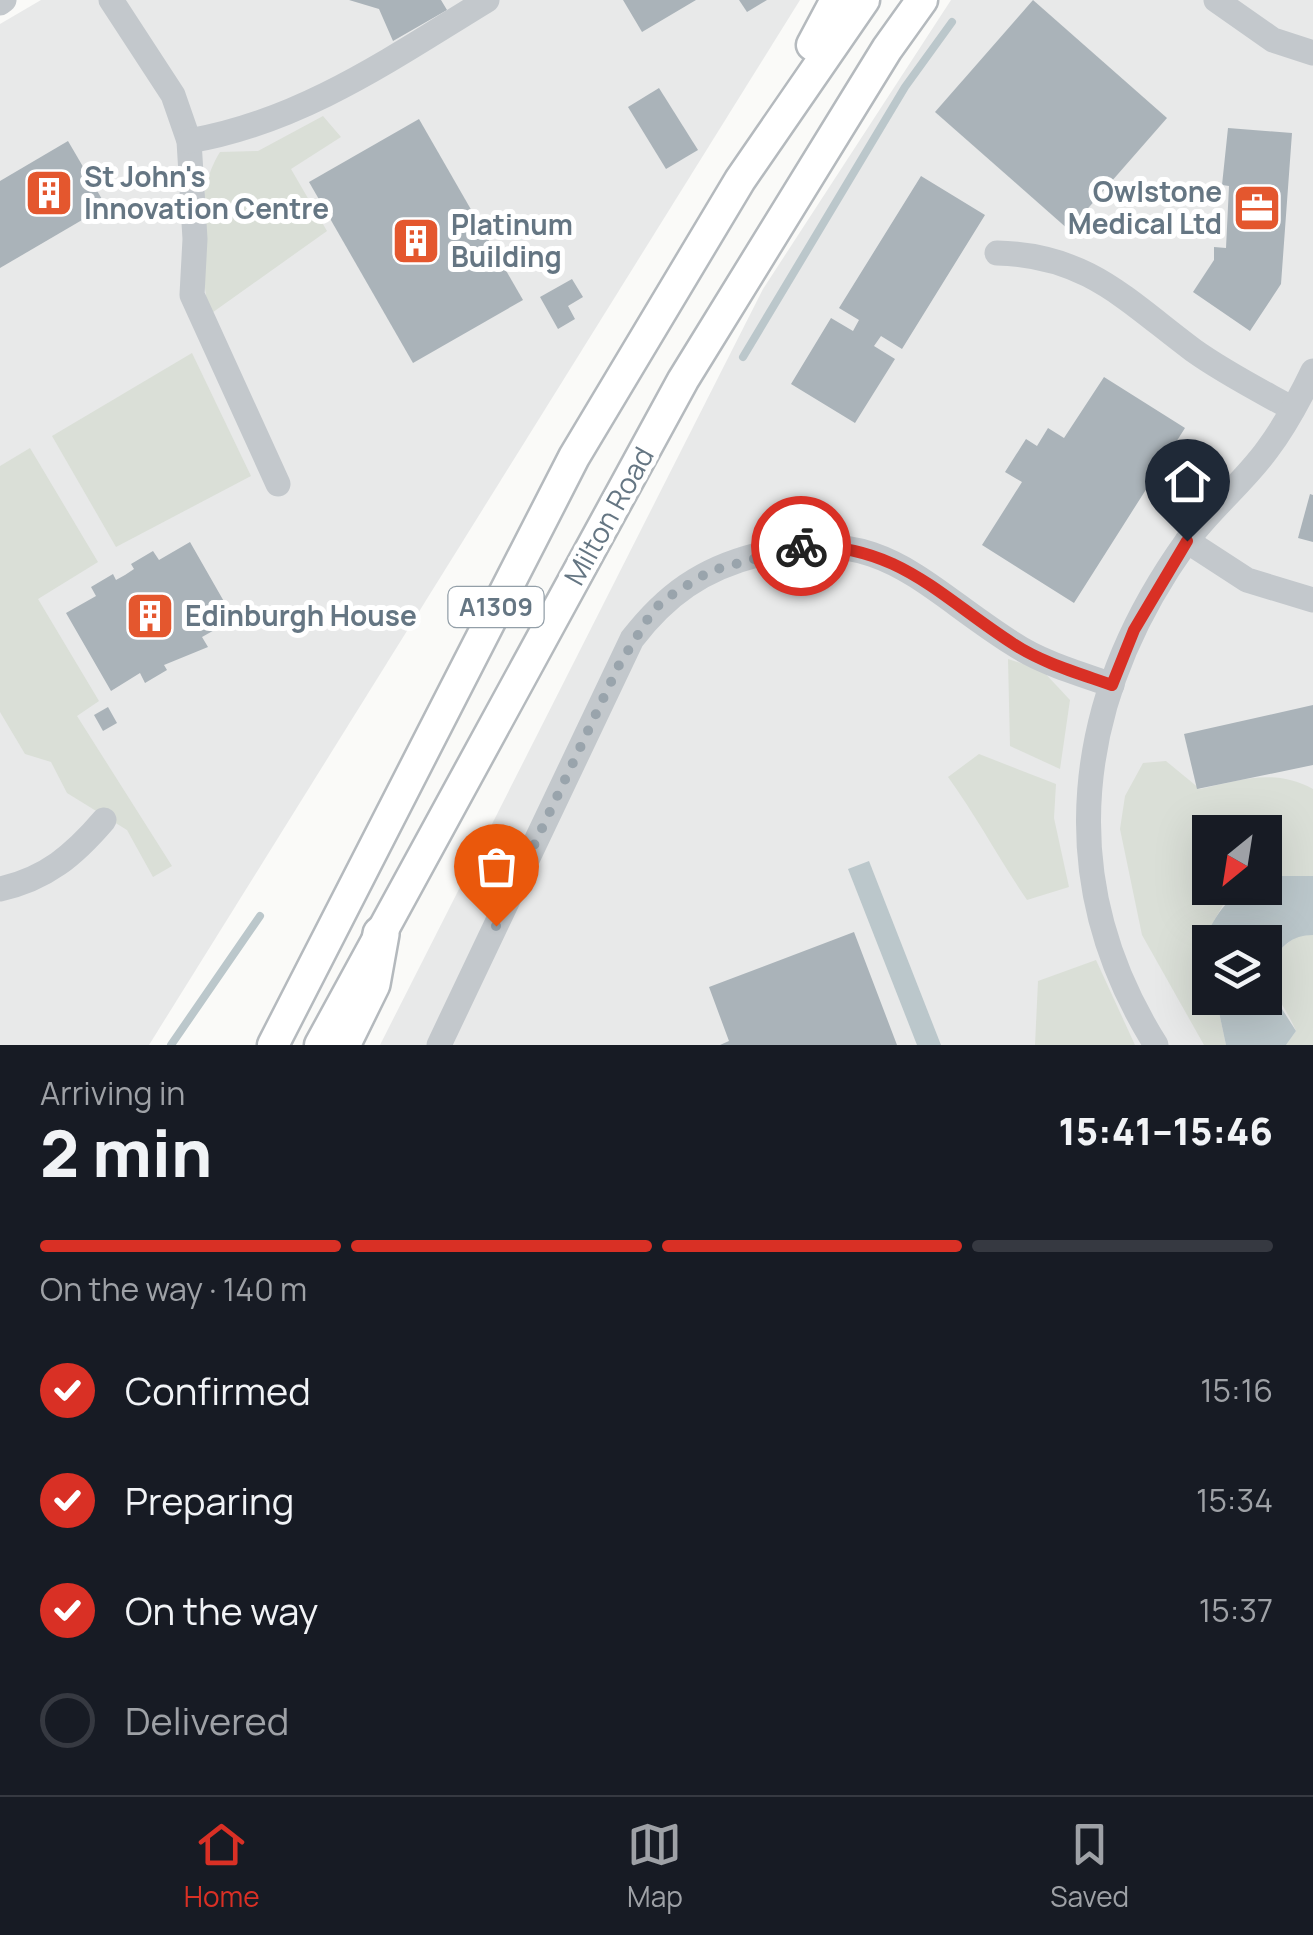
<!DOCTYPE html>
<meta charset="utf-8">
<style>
:root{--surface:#171b24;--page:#20242c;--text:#f1f3f6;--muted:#9ea1a6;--line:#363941;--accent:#d93025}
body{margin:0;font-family:Manrope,sans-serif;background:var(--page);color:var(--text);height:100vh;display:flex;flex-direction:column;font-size:38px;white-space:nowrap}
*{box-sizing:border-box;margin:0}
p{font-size:32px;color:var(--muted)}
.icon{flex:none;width:55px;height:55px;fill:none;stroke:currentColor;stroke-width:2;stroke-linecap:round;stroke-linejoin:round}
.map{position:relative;height:1045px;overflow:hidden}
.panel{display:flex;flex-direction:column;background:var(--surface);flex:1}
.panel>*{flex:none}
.needle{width:65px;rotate:210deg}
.controls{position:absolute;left:1192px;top:815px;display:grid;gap:20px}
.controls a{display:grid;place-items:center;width:90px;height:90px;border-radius:0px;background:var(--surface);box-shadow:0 10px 40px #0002;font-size:50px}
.pin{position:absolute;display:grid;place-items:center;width:85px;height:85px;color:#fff;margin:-102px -42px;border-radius:50% 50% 50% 0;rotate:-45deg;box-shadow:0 0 10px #0007}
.pin .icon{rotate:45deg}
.courier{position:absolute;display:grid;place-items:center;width:100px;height:100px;margin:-50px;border:8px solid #d93025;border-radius:50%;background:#fff;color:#222;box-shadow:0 2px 12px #0007}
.head em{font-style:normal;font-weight:800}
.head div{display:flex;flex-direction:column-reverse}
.head{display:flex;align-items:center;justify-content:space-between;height:170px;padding:0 40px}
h1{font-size:65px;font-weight:800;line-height:75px}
.bar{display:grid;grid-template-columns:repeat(4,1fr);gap:15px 10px;align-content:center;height:120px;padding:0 40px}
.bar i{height:12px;border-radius:8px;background:var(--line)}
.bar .selected{background:var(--accent)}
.bar p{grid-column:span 4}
ol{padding:0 40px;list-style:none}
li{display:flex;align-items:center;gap:30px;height:110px}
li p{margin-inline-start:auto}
li .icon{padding:10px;border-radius:50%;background:var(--accent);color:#fff;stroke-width:4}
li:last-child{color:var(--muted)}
li i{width:55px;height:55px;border:5px solid var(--line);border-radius:50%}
.tabs{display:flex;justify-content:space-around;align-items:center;height:140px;border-top:2px solid var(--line);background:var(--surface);font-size:28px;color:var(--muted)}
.tabs a{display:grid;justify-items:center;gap:5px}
.tabs .selected{color:var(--accent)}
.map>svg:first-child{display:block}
.built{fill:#e8e9e9;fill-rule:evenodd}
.green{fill:#dadfd7}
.water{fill:#bbc7cb}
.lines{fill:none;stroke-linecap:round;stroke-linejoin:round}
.stream{stroke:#bbc7cb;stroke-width:8}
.building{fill:#aab3b9}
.major-casing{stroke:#b5babe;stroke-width:35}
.highway-casing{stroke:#b4b9bd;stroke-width:40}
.minor{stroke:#c3c8cc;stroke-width:25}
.major{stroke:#fff;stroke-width:30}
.highway{stroke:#fff;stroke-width:35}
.done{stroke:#99a4ac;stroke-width:10;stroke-dasharray:0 18}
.route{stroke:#d93025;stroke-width:12}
.labels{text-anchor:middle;stroke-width:10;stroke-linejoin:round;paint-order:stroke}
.shield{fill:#fff;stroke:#939fa8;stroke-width:2.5}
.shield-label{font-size:25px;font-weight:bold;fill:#657683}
.poi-label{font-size:28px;font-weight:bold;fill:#657683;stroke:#fff;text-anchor:start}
.street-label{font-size:28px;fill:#657683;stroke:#fff}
</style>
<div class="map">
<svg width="1313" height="1045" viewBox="0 0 1313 1045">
<rect width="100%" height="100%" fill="#fafaf8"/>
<g class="built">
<polygon points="41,0 800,0 149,1045 0,1045 0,24"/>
<path d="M951,0h362v1045h-933l383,-756zM1210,832h55v56h-55zM1210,942h55v56h-55z"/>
</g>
<g class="green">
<path d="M323,116l18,21 -50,32 36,62 -118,84c-8,-50 -17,-119 11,-163l38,-1z"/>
<polygon points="192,353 251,476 116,547 52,436"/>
<polygon points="30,448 98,562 38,599 99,701 77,716 172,866 153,877 127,830 67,793 51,762 25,754 0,712 0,466"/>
<polygon points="1008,659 1042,670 1070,700 1060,769 1010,746"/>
<path d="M979,754l77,30 -2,34 15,69 -42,13c-28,-41 -50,-83 -79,-123z"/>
<path d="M1166,761l34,28c42,-9 74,-21 113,0v87l-48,4v-48h-55v56h39l-22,10 -24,42 7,58h6l10,47h-22l-62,-110 -22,-106 5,-33 18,-33z"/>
<path d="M1299,935h14v110h-27l10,-14c-18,-43 -52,-60 3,-96z"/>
<polygon points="1096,960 1135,1045 1035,1045 1038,981"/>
</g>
<g class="water">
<polygon points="869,861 941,1045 917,1045 848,869"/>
<path d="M1272,876h41v59c-23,0 -33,13 -45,32l7,31 21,33 -10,14h-60l-10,-47h49v-56h-55v31l-7,-33c16,-28 26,-52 62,-52v-8z"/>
</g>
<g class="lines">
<g class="stream">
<polyline points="743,357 905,87 952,22"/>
<polyline points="171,1045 260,916"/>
</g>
</g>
<g class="building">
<polygon points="349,0 441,0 447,10 393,41 379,9"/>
<polygon points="623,0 696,0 642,32"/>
<polygon points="739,0 767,0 747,12"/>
<polygon points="1033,0 1167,118 1069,230 935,112"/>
<polygon points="659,88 698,150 666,169 628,107"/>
<polygon points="419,119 523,300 413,363 309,182"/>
<polygon points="1228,128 1292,133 1281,284 1250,331 1193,292 1214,260 1214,247 1226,248 1229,186 1222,185"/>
<polygon points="68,141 106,206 0,268 0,181"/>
<polygon points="921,176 985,215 902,349 881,336 874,346 895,359 855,423 791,384 831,318 853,331 859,320 839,308"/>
<polygon points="572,279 583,297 568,306 575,319 558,329 540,297"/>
<polygon points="1104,377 1185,428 1074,603 982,545 1022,482 1005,472 1026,439 1037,446 1048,428 1064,438"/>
<polygon points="1310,494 1313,495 1313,542 1298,538"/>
<polygon points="190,542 234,619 202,637 208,647 164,665 167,670 145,683 140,673 111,691 66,613 96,596 91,587 113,574 116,580 125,575 134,569 131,564 153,551 159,560"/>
<polygon points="1313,705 1313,765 1197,789 1184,734"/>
<polygon points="108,707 117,723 103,731 94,715"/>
<polygon points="854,932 897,1045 720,1045 729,1041 709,987"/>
</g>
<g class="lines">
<g class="major-casing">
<g id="major">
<polyline points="812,45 836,0"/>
<polyline points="273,1045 574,457 740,180 864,0"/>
<polyline points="320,1045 683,380 887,49 922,0"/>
</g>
</g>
<g class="highway-casing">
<polyline id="highway" points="342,1045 372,984 381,934"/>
</g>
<g class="minor">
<polyline points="111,0 173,95 189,141 195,239 192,295 278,484"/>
<polyline points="1216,0 1273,40 1313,53"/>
<polyline points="0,3 4,0"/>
<path d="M189,141c112,-19 203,-83 298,-141"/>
<path d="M997,253c90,2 129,47 196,97 32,23 66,40 100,59"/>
<polyline points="1187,541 1247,580 1313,600"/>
<path d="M0,889c46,-10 74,-34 104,-69"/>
<path d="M439,1045l193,-406c34,-44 70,-70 125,-84 124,-32 161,28 255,88 30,20 66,30 100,42"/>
<path d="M1156,1045c-105,-167 -82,-346 31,-504 23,-32 56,-58 80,-91 18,-24 33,-52 46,-79"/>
</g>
<use href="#major" class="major"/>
<use href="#highway" class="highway"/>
</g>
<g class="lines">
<polyline class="done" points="496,926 619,665 649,617 662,601 710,571 801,546"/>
<path class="route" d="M801,546c96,-3 138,50 211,97 30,20 66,30 100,42l22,-55 53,-89"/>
</g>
<defs>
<g id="building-square" transform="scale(2.5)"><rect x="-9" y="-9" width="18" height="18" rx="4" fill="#e4572e" stroke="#fff"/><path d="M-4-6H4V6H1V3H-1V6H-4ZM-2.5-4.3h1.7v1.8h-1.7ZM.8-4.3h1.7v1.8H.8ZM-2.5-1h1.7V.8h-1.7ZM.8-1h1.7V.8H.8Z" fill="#fff"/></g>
<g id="office-square" transform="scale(2.5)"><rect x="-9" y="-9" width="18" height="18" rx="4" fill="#e4572e" stroke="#fff"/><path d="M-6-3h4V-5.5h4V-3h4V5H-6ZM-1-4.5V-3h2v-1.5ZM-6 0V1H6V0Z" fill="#fff"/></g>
</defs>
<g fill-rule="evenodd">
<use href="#building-square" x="49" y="193"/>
<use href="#office-square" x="1257" y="208"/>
<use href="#building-square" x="416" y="241"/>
<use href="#building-square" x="150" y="616"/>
</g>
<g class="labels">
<rect class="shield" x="448.5" y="587" width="95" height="40" rx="8"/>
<g class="shield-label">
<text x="496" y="616">A1309</text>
</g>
<g class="poi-label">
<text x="84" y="187">St John's<tspan x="84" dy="32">Innovation Centre</tspan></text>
<text x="1222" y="202" text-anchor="end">Owlstone<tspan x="1222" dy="32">Medical Ltd</tspan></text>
<text x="451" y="235">Platinum<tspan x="451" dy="32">Building</tspan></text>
<text x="185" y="626">Edinburgh House</text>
</g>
<g class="street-label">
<text transform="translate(609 516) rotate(-61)" y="10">Milton Road</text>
</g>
</g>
</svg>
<div class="controls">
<a><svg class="needle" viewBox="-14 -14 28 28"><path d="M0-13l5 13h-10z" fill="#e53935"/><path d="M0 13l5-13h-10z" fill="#9ea1a6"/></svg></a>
<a><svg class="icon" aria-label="layers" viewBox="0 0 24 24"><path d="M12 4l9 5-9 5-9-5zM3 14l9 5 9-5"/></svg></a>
</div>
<div class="pin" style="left:496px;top:926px;background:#ea580c"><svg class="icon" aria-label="bag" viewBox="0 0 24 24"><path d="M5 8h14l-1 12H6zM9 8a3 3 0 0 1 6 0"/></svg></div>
<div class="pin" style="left:1187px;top:541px;background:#1f2937"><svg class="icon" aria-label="home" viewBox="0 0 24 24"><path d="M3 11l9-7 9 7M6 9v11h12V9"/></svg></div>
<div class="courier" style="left:801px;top:546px"><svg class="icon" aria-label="bike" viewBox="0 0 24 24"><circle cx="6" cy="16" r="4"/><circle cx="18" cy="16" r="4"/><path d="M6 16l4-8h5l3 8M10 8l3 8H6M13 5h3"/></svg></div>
</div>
<section class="panel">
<div class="head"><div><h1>2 min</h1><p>Arriving in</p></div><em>15:41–15:46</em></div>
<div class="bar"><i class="selected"></i><i class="selected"></i><i class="selected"></i><i></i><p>On the way · 140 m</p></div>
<ol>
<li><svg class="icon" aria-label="check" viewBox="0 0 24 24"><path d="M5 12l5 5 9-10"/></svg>Confirmed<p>15:16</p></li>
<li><svg class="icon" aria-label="check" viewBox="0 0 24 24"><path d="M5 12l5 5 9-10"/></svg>Preparing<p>15:34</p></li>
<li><svg class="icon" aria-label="check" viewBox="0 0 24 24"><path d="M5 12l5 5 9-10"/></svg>On the way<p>15:37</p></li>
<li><i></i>Delivered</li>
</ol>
</section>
<nav class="tabs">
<a class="selected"><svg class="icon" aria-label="home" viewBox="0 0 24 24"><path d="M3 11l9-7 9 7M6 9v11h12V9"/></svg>Home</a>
<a><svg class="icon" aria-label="map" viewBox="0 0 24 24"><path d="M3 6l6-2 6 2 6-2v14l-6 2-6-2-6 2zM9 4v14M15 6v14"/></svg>Map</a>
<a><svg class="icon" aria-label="saved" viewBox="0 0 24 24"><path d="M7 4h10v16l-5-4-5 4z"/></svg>Saved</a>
</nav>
